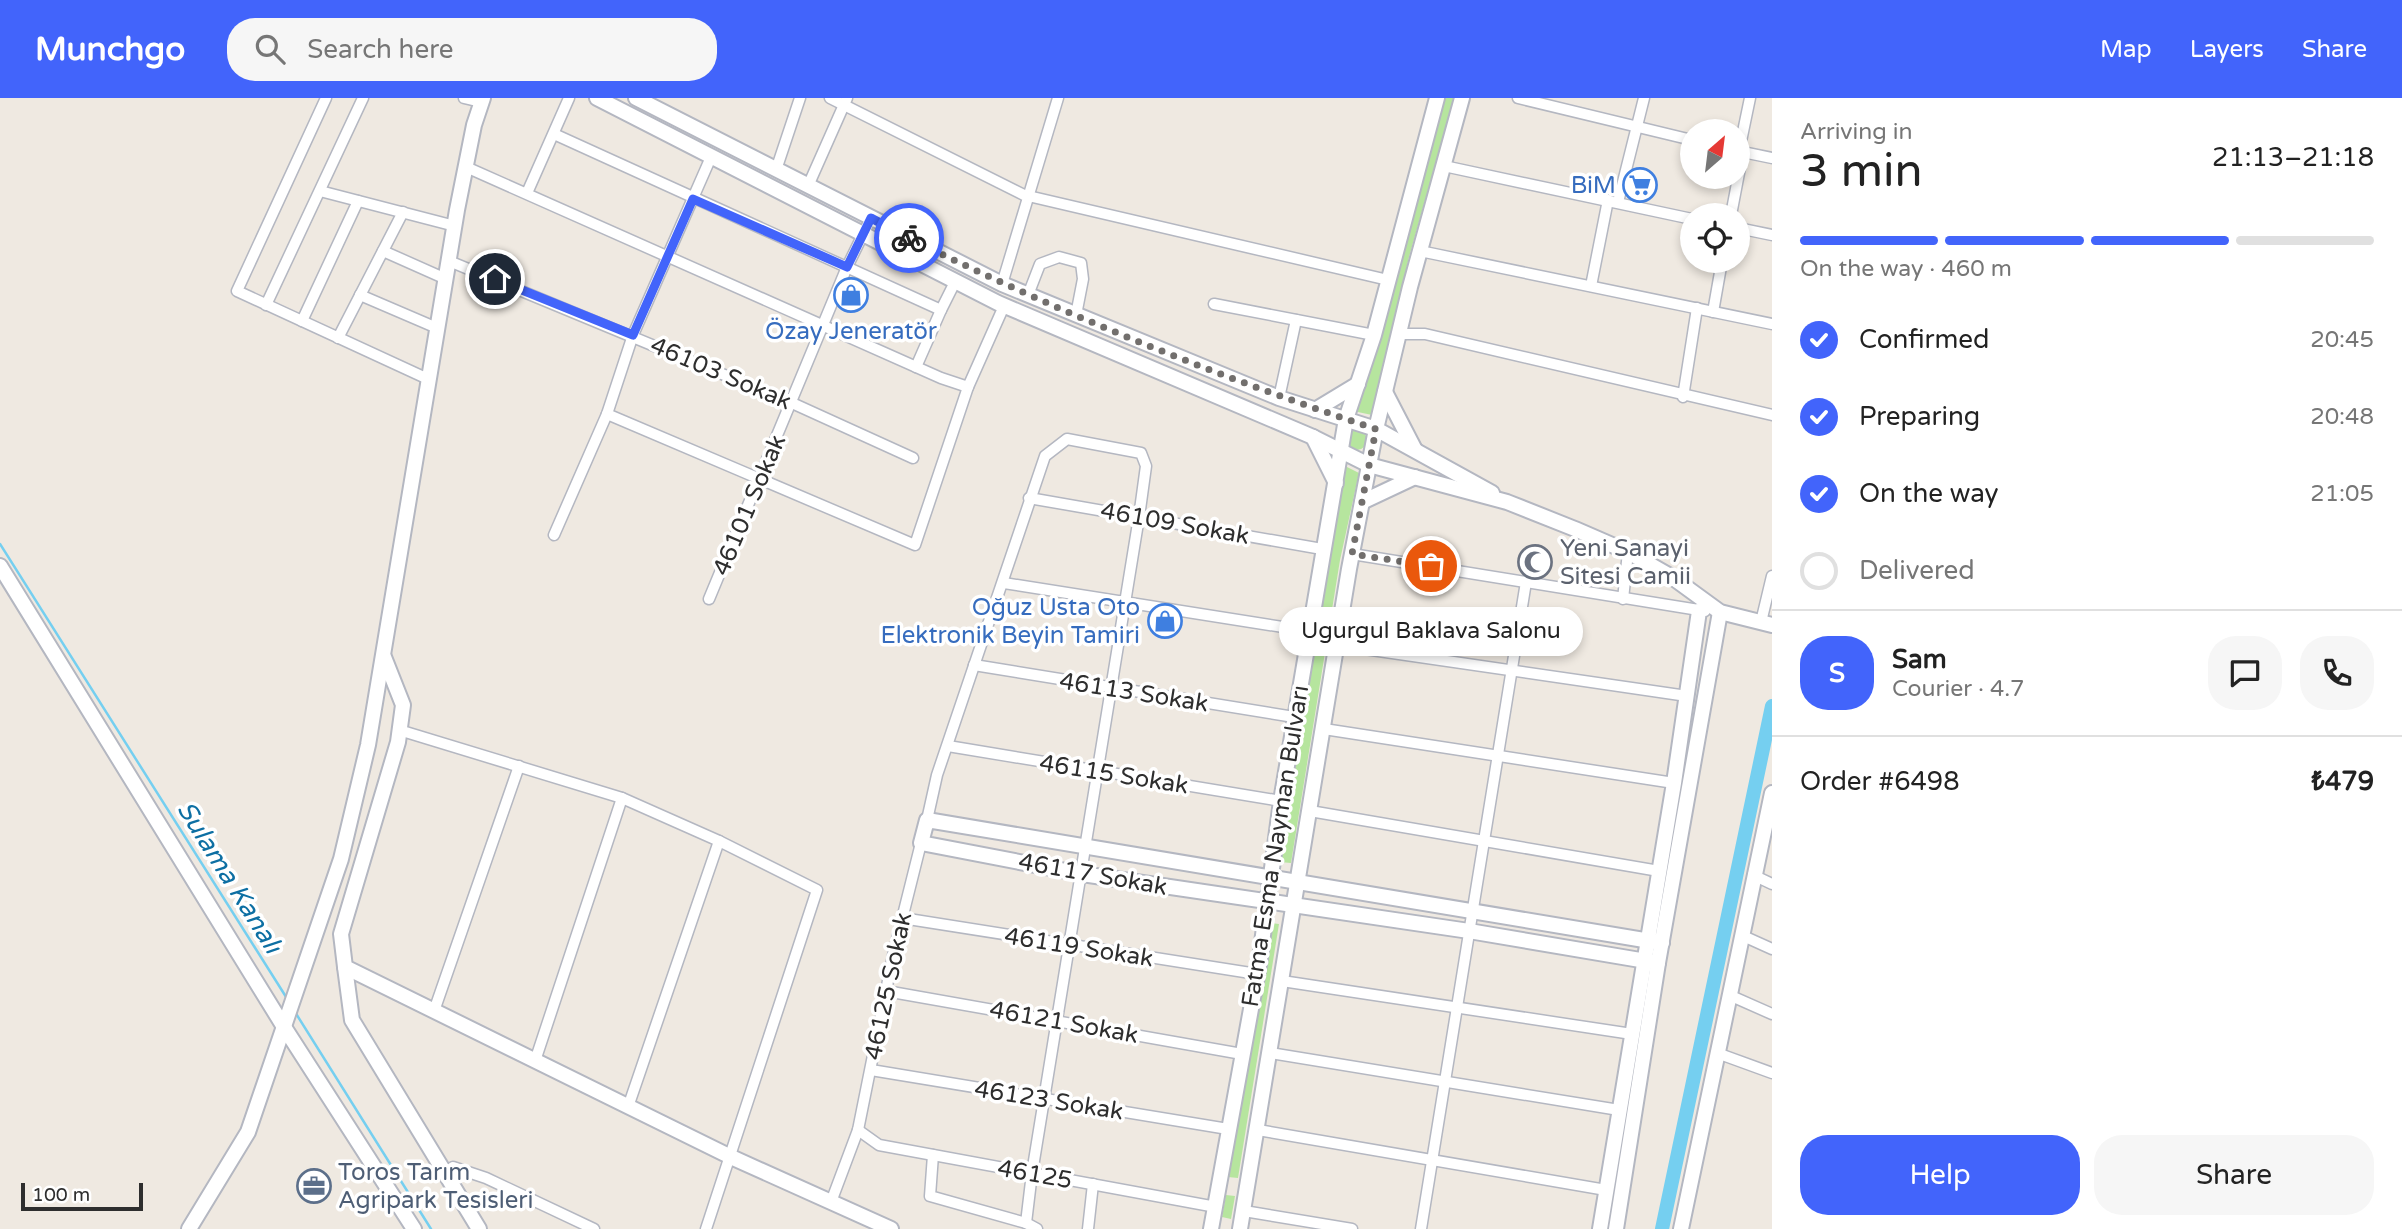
<!DOCTYPE html>
<meta charset="utf-8">
<style>
:root{--surface:#fff;--page:#f6f6f6;--text:#222;--muted:#767676;--line:#e0e0e0;--accent:#4264fb}
body{margin:0;font-family:"Varela Round",sans-serif;background:var(--page);color:var(--text);height:100vh;display:flex;flex-direction:column;font-size:26px;white-space:nowrap}
*{box-sizing:border-box;margin:0}
p{font-size:23px;color:var(--muted)}
.icon{flex:none;width:38px;height:38px;fill:none;stroke:currentColor;stroke-width:2;stroke-linecap:round;stroke-linejoin:round}
.map{position:relative;flex:1;overflow:hidden}
.panel{display:flex;flex-direction:column;background:var(--surface);width:630px}
.panel>*{flex:none}
.needle{width:46px;rotate:28deg}
.fabs{position:absolute;left:1680px;top:21px;display:grid;gap:14px}
.fabs a{display:grid;place-items:center;width:70px;height:70px;border-radius:50%;background:var(--surface);box-shadow:0 4px 10px #0003;font-size:35px}
.scale{position:absolute;left:21px;bottom:18px;width:122px;box-sizing:border-box;padding-left:7px;border:4px solid #2e2e2e;border-top:0;font-size:19px;line-height:24px;white-space:nowrap;color:#2e2e2e;-webkit-text-stroke:5px #fff;paint-order:stroke}
.pin{position:absolute;display:grid;place-items:center;width:60px;height:60px;color:#fff;margin:-30px;border:4px solid #fff;border-radius:50%;box-shadow:0 2px 7px #0007}
.courier{position:absolute;display:grid;place-items:center;width:70px;height:70px;margin:-35px;border:5px solid #4264fb;border-radius:50%;background:#fff;color:#222;box-shadow:0 2px 9px #0007}
.bubble{position:absolute;height:49px;border-radius:24px;background:var(--surface);box-shadow:0 4px 10px #0003;font-size:23px;font-weight:600;line-height:49px;text-align:center}
.head em{font-style:normal;font-weight:600}
.head div{display:flex;flex-direction:column-reverse}
.head{display:flex;align-items:center;justify-content:space-between;height:119px;padding:0 28px}
h1{font-size:46px;font-weight:600;line-height:52px}
.bar{display:grid;grid-template-columns:repeat(4,1fr);gap:10px 7px;align-content:center;height:84px;padding:0 28px}
.bar i{height:9px;border-radius:5px;background:var(--line)}
.bar .current{background:var(--accent)}
.bar p{grid-column:span 4}
.line{display:flex;align-items:center;gap:18px;padding:0 28px;border-top:2px solid var(--line)}
.line div{flex:1}
.round{display:grid;place-items:center;flex:none;width:74px;height:74px;border-radius:28px;background:var(--page)}
ol{padding:0 28px;list-style:none}
li{display:flex;align-items:center;gap:21px;height:77px}
li p{margin-inline-start:auto}
li .icon{padding:7px;border-radius:50%;background:var(--accent);color:#fff;stroke-width:4}
li:last-child{color:var(--muted)}
li i{width:38px;height:38px;border:4px solid var(--line);border-radius:50%}
.button{display:flex;gap:14px;margin-top:auto;padding:14px 28px}
.button a{flex:1;height:80px;border-radius:28px;background:var(--accent);color:#fff;font-size:28px;font-weight:600;line-height:80px;text-align:center}
.button a+a{background:var(--page);color:var(--text)}
header{display:flex;align-items:center;gap:42px;box-sizing:border-box;height:98px;padding:0 35px;background:var(--accent);color:#fff}
header strong{font-size:33px}
nav{display:flex;gap:38px;margin-inline-start:auto;font-size:24px}
.search{width:490px;height:63px;background:var(--page);display:flex;align-items:center;gap:18px;box-sizing:border-box;padding:0 24px;border-radius:28px;color:var(--muted);font-size:26px}
main{display:flex;flex:1;min-height:0}
.map>svg:first-child{display:block}
.green{fill:#b6e59e}
.lines{fill:none;stroke-linecap:round;stroke-linejoin:round}
.stream{stroke:#75cff0;stroke-width:2.5}
.river{stroke:#75cff0;stroke-width:14}
.street-casing{stroke:#b4b7c1;stroke-width:13}
.secondary-casing{stroke:#b4b7c1;stroke-width:18}
.street{stroke:#fff;stroke-width:10}
.secondary{stroke:#fff;stroke-width:14}
.done{stroke:#726f6d;stroke-width:7;stroke-dasharray:0 12.6}
.route{stroke:#4264fb;stroke-width:9}
.labels{text-anchor:middle;stroke-width:7;stroke-linejoin:round;paint-order:stroke}
.shop-label{font-size:24px;fill:#366cbe;stroke:#fff;text-anchor:end}
.street-label{font-size:24px;fill:#2e2e2e;stroke:#fff}
.worship-label{font-size:24px;fill:#5b616d;stroke:#fff;text-anchor:start}
.service-label{font-size:24px;fill:#4e5e75;stroke:#fff;text-anchor:start}
.water-label{font-size:26px;font-style:italic;fill:#0d6fa3;stroke:#fff}
</style>
<header>
<strong>Munchgo</strong>
<div class="search"><svg class="icon" aria-label="search" viewBox="0 0 24 24"><circle cx="10" cy="10" r="6"/><path d="M15 15l6 6"/></svg>Search here</div>
<nav><a>Map</a><a>Layers</a><a>Share</a></nav>
</header>
<main>
<div class="map">
<svg width="1772" height="1131" viewBox="0 0 1772 1131">
<rect width="100%" height="100%" fill="#efe9e1"/>
<g class="green">
<polygon points="1444,0 1454,0 1409,159 1372,317 1353,313"/>
<circle cx="1357" cy="342" r="10"/>
<polygon points="1343,367 1359,375 1340,462 1291,765 1280,764"/>
<polygon points="1271,825 1279,826 1238,1080 1228,1079"/>
<polygon points="1226,1097 1235,1098 1231,1121 1222,1119"/>
</g>
<g class="lines">
<g class="stream">
<polyline points="0,446 288,902"/>
<polyline points="295,914 431,1131"/>
</g>
<polyline class="river" points="1662,1131 1772,608"/>
<g class="street-casing">
<g id="street">
<polyline points="326,0 237,193 428,281"/>
<polyline points="464,0 481,4"/>
<polyline points="830,0 1024,97 1388,182"/>
<polyline points="1518,0 1692,42"/>
<polyline points="554,36 941,212 955,184"/>
<polyline points="1738,53 1772,60"/>
<polyline points="1739,53 1750,0"/>
<polyline points="1444,68 1692,121"/>
<polyline points="466,69 941,280 968,289 1004,208"/>
<polyline points="776,72 800,0"/>
<polyline points="808,88 847,0"/>
<polyline points="320,93 455,128"/>
<polyline points="527,95 569,0"/>
<polyline points="1618,104 1644,0"/>
<polyline points="1731,117 1743,54"/>
<polyline points="1738,130 1772,137"/>
<polyline points="383,153 446,181"/>
<polyline points="1420,153 1772,226"/>
<polyline points="449,163 792,305 913,360"/>
<polyline points="1002,186 1058,0"/>
<polyline points="1591,188 1608,102"/>
<polyline points="360,197 437,230"/>
<polyline points="1028,197 1040,166 1059,159 1081,165 1083,181 1076,217"/>
<polyline points="1214,206 1374,237"/>
<polyline points="266,207 363,0"/>
<polyline points="1713,214 1722,163"/>
<polyline points="302,223 358,103"/>
<polyline points="1399,236 1425,236 1772,317"/>
<polyline points="338,240 403,114"/>
<polyline points="916,269 941,212"/>
<polyline points="1683,299 1697,210"/>
<polyline points="1279,300 1296,222"/>
<polyline points="607,316 915,447 968,289"/>
<polyline points="1029,400 1322,451"/>
<polyline points="554,437 607,316 633,237 711,59"/>
<polyline points="1352,456 1705,513"/>
<polyline points="1004,485 1308,533"/>
<polyline points="709,501 847,169 871,120"/>
<polyline points="1623,501 1628,454"/>
<polyline points="1761,524 1772,478"/>
<polyline points="1337,547 1687,598"/>
<polyline points="974,567 1294,619"/>
<polyline points="1324,631 1674,685"/>
<polyline points="399,632 622,700"/>
<polyline points="948,648 1281,703"/>
<polyline points="1310,713 1659,773"/>
<polyline points="927,722 937,677 1045,358 1067,341 1141,355 1146,368 1139,419 1032,1075 1026,1125 1037,1131"/>
<polyline points="1753,777 1772,786"/>
<polyline points="902,820 1257,876"/>
<polyline points="1741,837 1772,851"/>
<polyline points="1282,883 1632,936"/>
<polyline points="886,893 1242,956"/>
<polyline points="1729,897 1772,916"/>
<polyline points="434,913 519,668"/>
<polyline points="1270,955 1619,1012"/>
<polyline points="1717,955 1772,975"/>
<polyline points="535,963 622,700 719,743 628,1009"/>
<polyline points="871,972 1228,1031"/>
<polyline points="858,1032 879,1047 1216,1109"/>
<polyline points="1258,1032 1606,1092"/>
<polyline points="933,1057 930,1098 1026,1125"/>
<polyline points="445,1076 453,1069 486,1080 594,1131"/>
<polyline points="831,1104 858,1032 894,853 921,745"/>
<polyline points="1244,1113 1352,1131"/>
<polyline points="706,1131 817,792 719,743"/>
<polyline points="1088,1131 1093,1086"/>
<polyline points="1421,1131 1526,484"/>
</g>
</g>
<g class="secondary-casing">
<g id="secondary">
<polyline points="597,0 998,205 1313,339 1369,367 1507,404 1575,431 1628,454 1672,479 1720,514 1772,527"/>
<polyline points="636,0 1002,186 1279,300 1376,331 1492,395"/>
<polyline points="1385,294 1415,352"/>
<polyline points="1315,312 1358,286"/>
<polyline points="1313,339 1336,385"/>
<polyline points="1362,404 1415,379"/>
<polyline points="0,468 284,929 414,1131"/>
<polyline points="384,559 403,607 398,644 341,836 345,869 731,1059 891,1131"/>
<polyline points="1658,865 1469,833 1082,776 921,745 927,722 1662,845"/>
<polyline points="345,869 352,922 479,1131"/>
<polyline points="189,1131 248,1034 341,761 368,647 457,112 474,27 483,0"/>
<polyline points="1211,1131 1259,867 1281,703 1346,321 1374,237 1437,0"/>
<polyline points="1240,1131 1349,471 1376,331 1410,189 1462,0"/>
<polyline points="1600,1131 1674,685 1699,513"/>
<polyline points="1616,1131 1658,865 1720,514"/>
<polyline points="1681,1131 1772,695"/>
</g>
</g>
<use href="#street" class="street"/>
<use href="#secondary" class="secondary"/>
</g>
<g class="lines">
<path class="done" d="M909,140c150,75 307,138 467,191l-24,125 79,12"/>
<polyline class="route" points="495,181 633,237 693,101 847,169 871,120 909,140"/>
</g>
<defs>
<g id="supermarket-ring" transform="scale(1.75)"><circle r="9.5" fill="#fff" stroke="#3f7fe0" stroke-width="1.5"/><path d="M-6-5.5h2.5l.6 2H6L4.5 2H-2.5L-4.4-4H-6ZM-1.5 3.2a1.3 1.3 0 1 0 .1 0ZM3 3.2a1.3 1.3 0 1 0 .1 0Z" fill="#3f7fe0"/></g>
<g id="shop-ring" transform="scale(1.75)"><circle r="9.5" fill="#fff" stroke="#3f7fe0" stroke-width="1.5"/><path d="M-5-2.5h2.3a2.7 3.5 0 0 1 5.4 0H5L5.5 6h-11ZM-1.5-2.5h3a1.5 2.3 0 0 0-3 0Z" fill="#3f7fe0"/></g>
<g id="mosque-ring" transform="scale(1.75)"><circle r="9.5" fill="#fff" stroke="#6b7280" stroke-width="1.5"/><path d="M3.5-4.9A6 6 0 1 0 3.5 4.9A5 5 0 1 1 3.5-4.9Z" fill="#6b7280"/></g>
<g id="office-ring" transform="scale(1.75)"><circle r="9.5" fill="#fff" stroke="#5c6f8a" stroke-width="1.5"/><path d="M-6-3h4V-5.5h4V-3h4V5H-6ZM-1-4.5V-3h2v-1.5ZM-6 0V1H6V0Z" fill="#5c6f8a"/></g>
</defs>
<g fill-rule="evenodd">
<use href="#supermarket-ring" x="1640" y="87"/>
<use href="#shop-ring" x="851" y="197"/>
<use href="#mosque-ring" x="1535" y="464"/>
<use href="#shop-ring" x="1165" y="523"/>
<use href="#office-ring" x="314" y="1088"/>
</g>
<g class="labels">
<g class="shop-label">
<text x="1616" y="95">BiM</text>
<text x="851" y="241" text-anchor="middle">Özay Jeneratör</text>
<text x="1140" y="517">Oğuz Usta Oto<tspan x="1140" dy="28">Elektronik Beyin Tamiri</tspan></text>
</g>
<g class="street-label">
<text transform="translate(721 275) rotate(23)" y="8">46103 Sokak</text>
<text transform="translate(749 407) rotate(-67)" y="8">46101 Sokak</text>
<text transform="translate(1175 425) rotate(10)" y="8">46109 Sokak</text>
<text transform="translate(1134 594) rotate(9)" y="8">46113 Sokak</text>
<text transform="translate(1114 676) rotate(9)" y="8">46115 Sokak</text>
<text transform="translate(1275 748) rotate(-81)" y="8">Fatma Esma Nayman Bulvarı</text>
<text transform="translate(1093 776) rotate(10)" y="8">46117 Sokak</text>
<text transform="translate(1079 849) rotate(9)" y="8">46119 Sokak</text>
<text transform="translate(888 888) rotate(-78)" y="8">46125 Sokak</text>
<text transform="translate(1064 924) rotate(10)" y="8">46121 Sokak</text>
<text transform="translate(1049 1002) rotate(9)" y="8">46123 Sokak</text>
<text transform="translate(1035 1076) rotate(10)" y="8">46125</text>
</g>
<g class="worship-label">
<text x="1560" y="458">Yeni Sanayi<tspan x="1560" dy="28">Sitesi Camii</tspan></text>
</g>
<g class="service-label">
<text x="338" y="1082">Toros Tarım<tspan x="338" dy="28">Agripark Tesisleri</tspan></text>
</g>
<g class="water-label">
<text transform="translate(230 779) rotate(58)" y="9">Sulama Kanalı</text>
</g>
</g>
</svg>
<div class="fabs">
<a><svg class="needle" viewBox="-14 -14 28 28"><path d="M0-13l5 13h-10z" fill="#e53935"/><path d="M0 13l5-13h-10z" fill="#767676"/></svg></a>
<a><svg class="icon" aria-label="locate" viewBox="0 0 24 24"><circle cx="12" cy="12" r="6"/><path d="M12 2v4M12 18v4M2 12h4M18 12h4"/></svg></a>
</div>
<div class="scale">100 m</div>
<div class="pin" style="left:1431px;top:468px;background:#ea580c"><svg class="icon" aria-label="bag" viewBox="0 0 24 24"><path d="M5 8h14l-1 12H6zM9 8a3 3 0 0 1 6 0"/></svg></div>
<div class="pin" style="left:495px;top:181px;background:#1f2937"><svg class="icon" aria-label="home" viewBox="0 0 24 24"><path d="M3 11l9-7 9 7M6 9v11h12V9"/></svg></div>
<div class="courier" style="left:909px;top:140px"><svg class="icon" aria-label="bike" viewBox="0 0 24 24"><circle cx="6" cy="16" r="4"/><circle cx="18" cy="16" r="4"/><path d="M6 16l4-8h5l3 8M10 8l3 8H6M13 5h3"/></svg></div>
<div class="bubble" style="left:1279px;top:509px;width:304px">Ugurgul Baklava Salonu</div>
</div>
<section class="panel">
<div class="head"><div><h1>3 min</h1><p>Arriving in</p></div><em>21:13–21:18</em></div>
<div class="bar"><i class="current"></i><i class="current"></i><i class="current"></i><i></i><p>On the way · 460 m</p></div>
<ol>
<li><svg class="icon" aria-label="check" viewBox="0 0 24 24"><path d="M5 12l5 5 9-10"/></svg>Confirmed<p>20:45</p></li>
<li><svg class="icon" aria-label="check" viewBox="0 0 24 24"><path d="M5 12l5 5 9-10"/></svg>Preparing<p>20:48</p></li>
<li><svg class="icon" aria-label="check" viewBox="0 0 24 24"><path d="M5 12l5 5 9-10"/></svg>On the way<p>21:05</p></li>
<li><i></i>Delivered</li>
</ol>
<div class="line" style="height:126px"><b class="round" style="background:var(--accent);color:#fff">S</b><div><b>Sam</b><p>Courier · 4.7</p></div><a class="round"><svg class="icon" aria-label="chat" viewBox="0 0 24 24"><path d="M4 5h16v11H9l-5 4z"/></svg></a><a class="round"><svg class="icon" aria-label="phone" viewBox="0 0 24 24"><path d="M5 4h4l2 5-3 2q2 4 5 5l2-3 5 2v4C11 20 4 13 5 4z"/></svg></a></div>
<div class="line" style="height:91px"><div>Order #6498</div><b>₺479</b></div>
<div class="button"><a>Help</a><a>Share</a></div>
</section>
</main>
